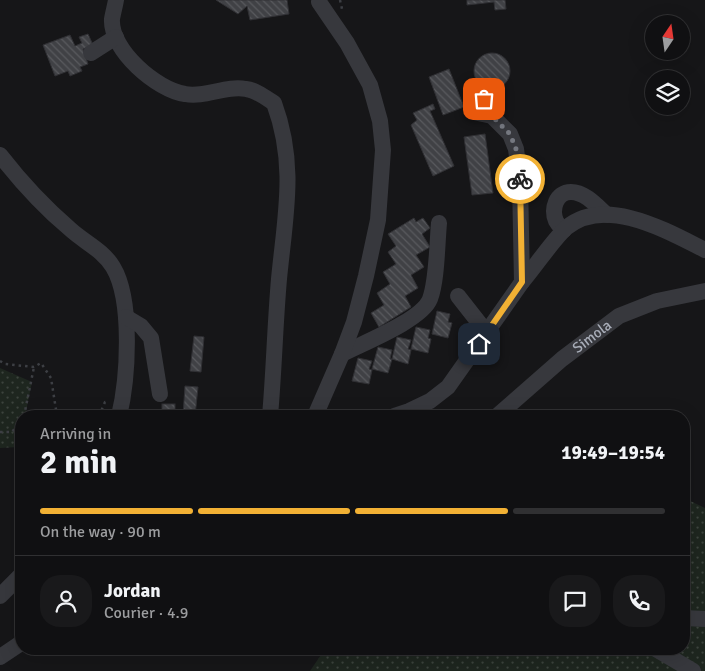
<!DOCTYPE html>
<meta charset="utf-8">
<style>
:root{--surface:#101012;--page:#19191b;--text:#f1f3f6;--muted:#9c9d9f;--line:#303032;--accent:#f2b134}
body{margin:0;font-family:Signika,sans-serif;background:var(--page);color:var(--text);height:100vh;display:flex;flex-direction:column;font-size:19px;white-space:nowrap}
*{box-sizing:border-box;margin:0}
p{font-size:16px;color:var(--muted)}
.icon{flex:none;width:28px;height:28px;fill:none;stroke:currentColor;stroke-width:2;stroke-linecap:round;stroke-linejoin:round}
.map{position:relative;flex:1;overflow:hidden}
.side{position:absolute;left:15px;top:410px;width:675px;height:245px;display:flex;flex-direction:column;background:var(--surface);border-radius:20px;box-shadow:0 5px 20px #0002,0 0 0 1px var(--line)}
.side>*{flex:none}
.needle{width:32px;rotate:13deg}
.fabs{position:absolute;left:645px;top:15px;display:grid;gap:10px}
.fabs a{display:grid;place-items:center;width:45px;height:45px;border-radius:50%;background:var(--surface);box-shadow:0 5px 20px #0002,0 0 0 1px var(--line);font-size:25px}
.pin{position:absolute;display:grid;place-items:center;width:42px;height:42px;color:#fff;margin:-21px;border-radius:10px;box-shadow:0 2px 8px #0006}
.courier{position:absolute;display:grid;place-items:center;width:50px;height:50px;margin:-25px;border:4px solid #f2b134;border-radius:50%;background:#fff;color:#222;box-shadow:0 1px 6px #0007}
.head em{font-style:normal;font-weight:700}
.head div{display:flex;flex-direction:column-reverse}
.head{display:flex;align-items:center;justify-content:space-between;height:85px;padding:0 25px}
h1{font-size:32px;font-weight:700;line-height:38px}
.bar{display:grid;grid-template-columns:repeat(4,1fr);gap:8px 5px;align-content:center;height:60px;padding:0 25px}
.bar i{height:6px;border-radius:4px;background:var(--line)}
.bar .selected{background:var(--accent)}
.bar p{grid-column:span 4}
.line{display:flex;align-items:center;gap:12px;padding:0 25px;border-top:1px solid var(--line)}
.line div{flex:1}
.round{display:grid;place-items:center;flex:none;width:52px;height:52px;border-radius:20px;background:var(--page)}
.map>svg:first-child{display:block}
.grass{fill:url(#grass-dots)}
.building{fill:url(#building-back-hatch);stroke:#303034}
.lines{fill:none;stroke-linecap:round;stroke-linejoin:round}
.path{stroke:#3d3f44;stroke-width:2.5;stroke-dasharray:2.5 4;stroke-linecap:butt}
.minor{stroke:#37383d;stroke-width:16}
.done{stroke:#757880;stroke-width:5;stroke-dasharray:0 9}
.route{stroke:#f2b134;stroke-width:6}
.labels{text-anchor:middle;stroke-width:4;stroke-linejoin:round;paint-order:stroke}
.street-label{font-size:15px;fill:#a8adb8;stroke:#111113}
</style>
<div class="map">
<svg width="705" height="671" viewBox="0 0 705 671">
<defs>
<pattern id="grass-dots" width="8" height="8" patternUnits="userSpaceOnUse" patternTransform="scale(1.25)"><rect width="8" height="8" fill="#1e261f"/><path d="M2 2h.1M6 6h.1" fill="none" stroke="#3c433d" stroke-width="1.8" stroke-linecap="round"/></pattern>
<pattern id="building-back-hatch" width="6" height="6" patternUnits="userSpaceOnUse" patternTransform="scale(1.25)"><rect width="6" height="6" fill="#404145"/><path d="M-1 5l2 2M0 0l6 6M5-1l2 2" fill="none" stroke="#595a5e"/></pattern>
</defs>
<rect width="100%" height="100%" fill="#161618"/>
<g class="grass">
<polygon points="0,368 32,382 25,416 21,416 19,447 0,448"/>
<polygon points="684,498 705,508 705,671 310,671 325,649 684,649"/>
</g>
<g class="building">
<polygon points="216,0 287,0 289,14 250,20 247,6 238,14"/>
<polygon points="467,0 505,0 506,9 495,10 494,2 467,5"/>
<polygon points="88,34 93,45 83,49 88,64 80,67 82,71 70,76 68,71 55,76 43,45 70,35 75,46 82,43 79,37"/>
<circle cx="492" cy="71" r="18"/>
<polygon points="449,69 464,107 443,115 429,77"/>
<polygon points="433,104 435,109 430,111 454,166 433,176 411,125 417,120 413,113"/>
<polygon points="485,134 493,193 472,195 464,137"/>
<polygon points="414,218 416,222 423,218 430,228 422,234 430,247 416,255 424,267 411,275 418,288 405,296 411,307 379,327 371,313 384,305 377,293 390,284 383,272 396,264 388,252 396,246 388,234"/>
<polygon points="437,311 450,314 448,322 452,323 448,338 432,334"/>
<polygon points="416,327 430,330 428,338 431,339 428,353 411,349"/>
<polygon points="194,336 204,337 201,372 190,371"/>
<polygon points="397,337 411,340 408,349 411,350 408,364 392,359"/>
<polygon points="378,347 392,350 390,359 392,359 388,373 372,369"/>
<polygon points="358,358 372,361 369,369 372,370 369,384 352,381"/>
<polygon points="185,386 198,387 195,416 183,416"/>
<rect x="162" y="404" width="13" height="12"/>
</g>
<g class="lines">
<g class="path">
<polyline points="340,0 342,9"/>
<polyline points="0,361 5,364 34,367 41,363 51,378 57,416"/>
<polyline points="24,416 34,367"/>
<polyline points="99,416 105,402 108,402"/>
<polyline points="0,432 12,432 21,420"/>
</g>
<g class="minor">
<path d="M116,0c-1,6 -3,13 -4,19 -2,31 45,71 73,75 20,4 41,-9 61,-5 10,1 20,9 28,14 23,62 11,113 5,176 -4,46 -5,92 -9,137"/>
<polyline points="91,53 116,37"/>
<path d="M0,155c21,27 44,52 70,74 14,13 33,21 43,38 20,33 15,112 6,149"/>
<path d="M564,230c-3,-3 -6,-5 -8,-9 -5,-12 0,-29 15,-29 14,0 26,14 36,23"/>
<path d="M522,282c13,-15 30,-41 44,-54 39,-33 101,3 139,22"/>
<polyline points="458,296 487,333"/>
<polyline points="126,317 141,326 151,338 160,394"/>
<path d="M342,354c21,-11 80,-34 88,-55 7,-19 7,-54 9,-76"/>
<polyline points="315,416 342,354 354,322 366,276 378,220 383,150 380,121 370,85 347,43 319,2"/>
<path d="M394,416l15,-5 21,-10 18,-14 74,-105 -2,-101 -4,-32 -6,-15 -18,-18 -14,-3c-11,-18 23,-18 14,3"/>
<path id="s1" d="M497,416l65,-57 57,-43 38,-15 48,-10"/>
<polyline points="0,596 21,575"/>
<polyline points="684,618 705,619"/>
<polyline points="656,649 693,671"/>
<polyline points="0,657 21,643"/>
</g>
</g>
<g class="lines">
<path class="done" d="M484,99c9,3 11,9 8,17l18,18 6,15 4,30"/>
<polyline class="route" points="479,344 522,282 520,179"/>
</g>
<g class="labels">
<g class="street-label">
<text dy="5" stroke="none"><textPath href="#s1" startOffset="124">Simola</textPath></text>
</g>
</g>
</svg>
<div class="fabs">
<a><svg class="needle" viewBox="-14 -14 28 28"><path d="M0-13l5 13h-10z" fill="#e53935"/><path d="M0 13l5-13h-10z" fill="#9c9d9f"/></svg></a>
<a><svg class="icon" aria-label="layers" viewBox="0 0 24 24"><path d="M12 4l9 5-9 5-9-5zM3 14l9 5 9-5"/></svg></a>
</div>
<div class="pin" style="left:484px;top:99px;background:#ea580c"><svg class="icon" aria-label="bag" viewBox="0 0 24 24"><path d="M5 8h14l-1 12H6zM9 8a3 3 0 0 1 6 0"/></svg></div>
<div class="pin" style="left:479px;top:344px;background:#1f2937"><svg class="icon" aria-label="home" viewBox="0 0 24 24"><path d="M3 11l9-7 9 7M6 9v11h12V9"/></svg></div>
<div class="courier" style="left:520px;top:179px"><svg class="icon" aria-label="bike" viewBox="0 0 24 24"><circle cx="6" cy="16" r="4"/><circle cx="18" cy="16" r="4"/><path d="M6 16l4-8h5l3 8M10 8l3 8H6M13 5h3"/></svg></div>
<section class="side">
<div class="head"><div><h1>2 min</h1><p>Arriving in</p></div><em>19:49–19:54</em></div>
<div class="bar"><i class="selected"></i><i class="selected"></i><i class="selected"></i><i></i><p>On the way · 90 m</p></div>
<div class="line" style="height:90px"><a class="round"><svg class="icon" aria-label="person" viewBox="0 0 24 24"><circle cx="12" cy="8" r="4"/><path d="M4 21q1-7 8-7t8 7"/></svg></a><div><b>Jordan</b><p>Courier · 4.9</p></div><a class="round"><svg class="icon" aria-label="chat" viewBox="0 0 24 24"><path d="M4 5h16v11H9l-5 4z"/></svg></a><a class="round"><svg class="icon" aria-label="phone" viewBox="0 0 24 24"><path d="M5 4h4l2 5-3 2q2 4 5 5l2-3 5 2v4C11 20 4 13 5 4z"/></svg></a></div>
</section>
</div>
